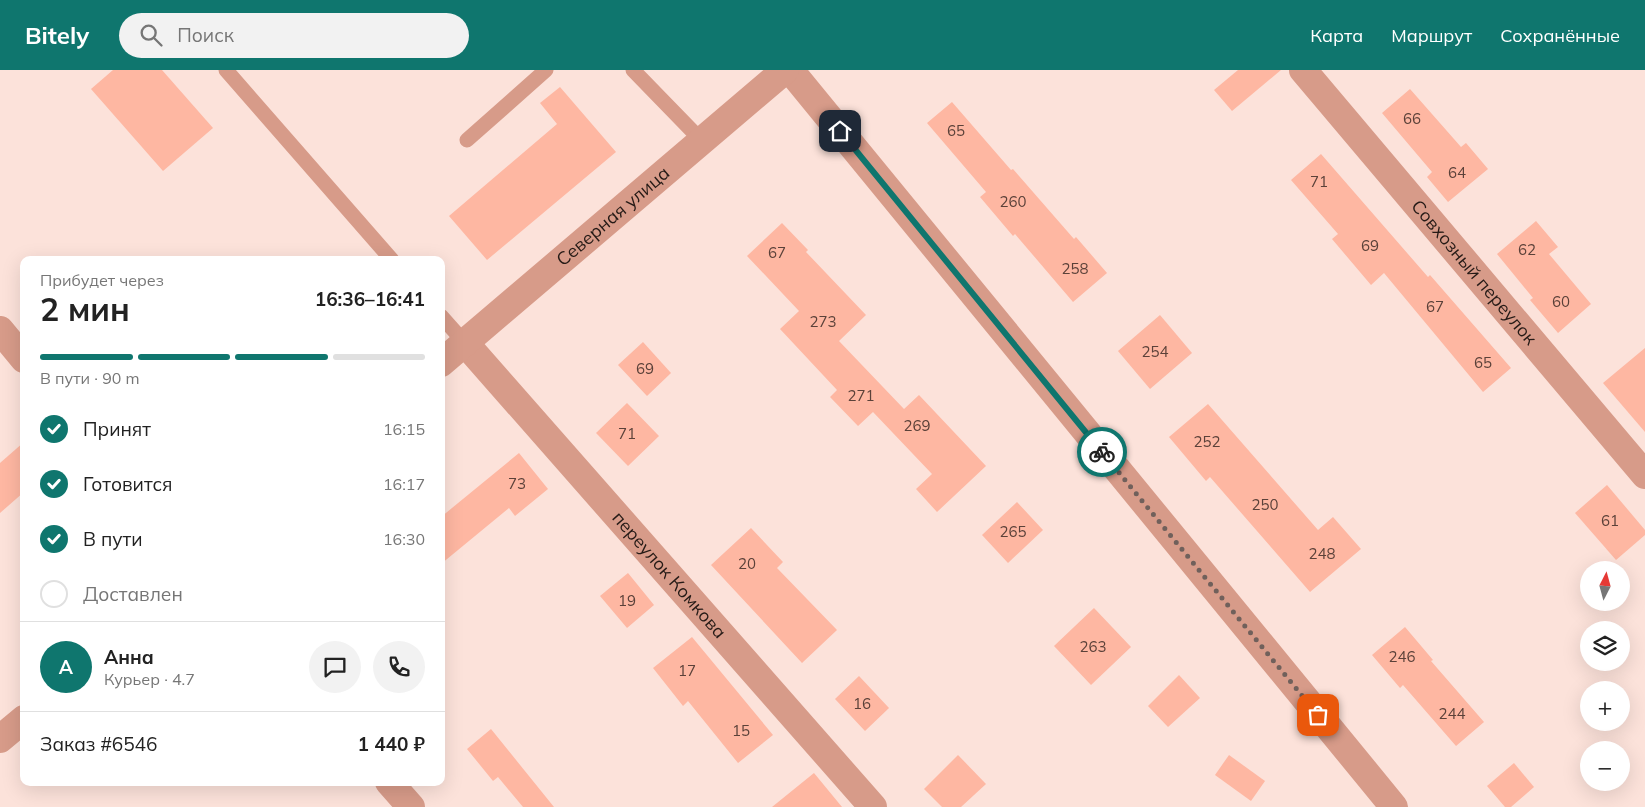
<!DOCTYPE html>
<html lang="ru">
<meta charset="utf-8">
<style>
:root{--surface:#fff;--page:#f2f2f2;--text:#222;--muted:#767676;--line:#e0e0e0;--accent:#0f766e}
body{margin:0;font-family:Mulish,sans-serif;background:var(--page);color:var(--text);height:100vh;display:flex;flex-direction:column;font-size:19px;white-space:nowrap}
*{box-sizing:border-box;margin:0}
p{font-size:16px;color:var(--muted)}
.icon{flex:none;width:28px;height:28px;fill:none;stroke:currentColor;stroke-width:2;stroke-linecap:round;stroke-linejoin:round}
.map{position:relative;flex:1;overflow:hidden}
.side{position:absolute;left:20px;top:186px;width:425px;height:530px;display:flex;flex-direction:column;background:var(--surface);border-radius:10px;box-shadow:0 5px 20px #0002}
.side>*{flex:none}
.needle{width:32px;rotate:6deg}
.fabs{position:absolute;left:1580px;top:491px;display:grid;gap:10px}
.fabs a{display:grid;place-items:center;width:50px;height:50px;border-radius:50%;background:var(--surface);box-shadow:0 5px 20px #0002;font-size:25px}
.pin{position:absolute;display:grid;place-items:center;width:42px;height:42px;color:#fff;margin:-21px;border-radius:10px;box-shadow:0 2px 8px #0006}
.courier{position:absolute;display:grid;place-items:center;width:50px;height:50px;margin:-25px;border:4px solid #0f766e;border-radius:50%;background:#fff;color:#222;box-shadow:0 1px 6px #0007}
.summary em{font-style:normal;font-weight:700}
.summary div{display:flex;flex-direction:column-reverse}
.summary{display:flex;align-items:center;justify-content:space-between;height:85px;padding:0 20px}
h1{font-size:32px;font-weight:700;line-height:38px}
.bar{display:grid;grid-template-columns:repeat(4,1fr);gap:8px 5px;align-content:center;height:60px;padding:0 20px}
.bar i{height:6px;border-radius:4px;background:var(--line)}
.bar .selected{background:var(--accent)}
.bar p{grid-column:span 4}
.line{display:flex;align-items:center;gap:12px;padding:0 20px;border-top:1px solid var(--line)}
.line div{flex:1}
.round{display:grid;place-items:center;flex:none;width:52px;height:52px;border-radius:26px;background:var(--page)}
ol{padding:0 20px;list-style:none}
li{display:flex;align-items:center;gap:15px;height:55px}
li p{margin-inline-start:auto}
li .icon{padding:5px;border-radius:50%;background:var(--accent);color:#fff;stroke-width:4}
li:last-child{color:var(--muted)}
li i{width:28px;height:28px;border:2px solid var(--line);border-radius:50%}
header{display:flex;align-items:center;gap:30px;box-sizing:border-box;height:70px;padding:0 25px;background:var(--accent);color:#fff}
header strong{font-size:24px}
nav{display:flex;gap:28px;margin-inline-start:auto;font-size:18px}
.search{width:350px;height:45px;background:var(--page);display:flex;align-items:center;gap:12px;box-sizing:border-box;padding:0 18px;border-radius:28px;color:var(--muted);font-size:19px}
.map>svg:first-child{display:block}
.building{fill:#feb7a2}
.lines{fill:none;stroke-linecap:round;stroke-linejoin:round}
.service{stroke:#d79b89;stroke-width:15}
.minor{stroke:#d79b89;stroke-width:28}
.tertiary{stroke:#d79b89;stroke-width:28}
.done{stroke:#70605b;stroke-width:5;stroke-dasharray:0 9}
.route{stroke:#0f766e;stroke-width:6}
.labels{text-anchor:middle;stroke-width:4.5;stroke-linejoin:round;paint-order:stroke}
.number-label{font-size:15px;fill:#5b4139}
.street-label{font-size:18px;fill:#251a16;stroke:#fff}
</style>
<header>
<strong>Bitely</strong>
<div class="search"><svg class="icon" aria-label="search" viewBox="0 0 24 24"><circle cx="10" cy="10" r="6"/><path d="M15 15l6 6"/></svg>Поиск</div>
<nav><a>Карта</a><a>Маршрут</a><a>Сохранённые</a></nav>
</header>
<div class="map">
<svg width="1645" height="737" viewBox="0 0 1645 737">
<rect width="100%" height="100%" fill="#fce2da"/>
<g class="building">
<polygon points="113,0 162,0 213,58 163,101 91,19"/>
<polygon points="1238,0 1281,0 1232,41 1214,20"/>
<polygon points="560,17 616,82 487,190 449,146 557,54 540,33"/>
<polygon points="1410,19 1461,77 1466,73 1488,99 1448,132 1427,107 1432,102 1382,43"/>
<polygon points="952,32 1011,100 1013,99 1074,169 1076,167 1107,203 1073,232 1015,164 1013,166 980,127 986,122 927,53"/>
<polygon points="1321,84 1428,207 1430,205 1511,298 1483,322 1384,203 1371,215 1332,169 1338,164 1291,110"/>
<polygon points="1536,151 1558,177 1549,184 1591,234 1558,263 1530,230 1533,228 1497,184"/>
<polygon points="782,153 808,180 806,182 866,245 839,271 904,339 919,325 986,396 937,442 916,419 932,404 873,342 858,356 830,327 837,320 780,259 799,241 747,186"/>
<polygon points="1160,245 1192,283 1150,319 1118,281"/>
<polygon points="643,272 671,303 647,326 618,295"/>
<polygon points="1645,278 1645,362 1603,313"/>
<polygon points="627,333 659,366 628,396 596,363"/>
<polygon points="1208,334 1318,460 1333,447 1361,479 1310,522 1210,407 1206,411 1169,367"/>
<polygon points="24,372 24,422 0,443 0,393"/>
<polygon points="519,383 548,419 515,446 509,438 441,494 441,447"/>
<polygon points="1607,415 1645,460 1645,465 1616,490 1575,443"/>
<polygon points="1017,432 1043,460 1008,493 982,465"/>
<polygon points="751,458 783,492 777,498 837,560 802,593 711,495"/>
<polygon points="628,503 654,535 627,558 600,526"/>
<polygon points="1094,538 1131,577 1091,615 1054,576"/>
<polygon points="1405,557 1433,590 1431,591 1484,652 1456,676 1403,615 1400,618 1372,585"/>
<polygon points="692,567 773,665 738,693 688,631 683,636 653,598"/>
<polygon points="1179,605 1200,628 1168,657 1148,636"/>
<polygon points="859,606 889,638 865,661 835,629"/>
<polygon points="491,659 554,737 523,737 498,707 493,711 467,679"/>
<polygon points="958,685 986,714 961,737 942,737 924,719"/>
<polygon points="1229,685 1265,711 1251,731 1215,705"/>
<polygon points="1514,693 1534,717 1511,737 1505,737 1487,716"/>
<polygon points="814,703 842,737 772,737"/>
</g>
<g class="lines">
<g class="service">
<polyline points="226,0 392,190"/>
<polyline points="633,0 702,71"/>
<polyline points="467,70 546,0"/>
<polyline points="441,246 465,273"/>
</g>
<g class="minor">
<polyline points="790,0 1394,737"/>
<path id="s1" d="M1303,0l342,405"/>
<polyline points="0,260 24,289"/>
<path id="s2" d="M465,273l408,464"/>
<polyline points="389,712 411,737"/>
</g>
<g class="tertiary">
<path id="s3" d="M441,293l344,-293"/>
<polyline points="0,669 24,649"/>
</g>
</g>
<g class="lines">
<polyline class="done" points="1102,382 1318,645"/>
<polyline class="route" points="840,61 1102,382"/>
</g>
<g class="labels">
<g class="number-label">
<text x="1412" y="54">66</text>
<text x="956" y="66">65</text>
<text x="1457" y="108">64</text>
<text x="1319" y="117">71</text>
<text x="1013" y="137">260</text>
<text x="1370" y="181">69</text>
<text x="1527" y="185">62</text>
<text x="777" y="188">67</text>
<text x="1075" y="204">258</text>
<text x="1561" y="237">60</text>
<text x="1435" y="242">67</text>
<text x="823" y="257">273</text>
<text x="1155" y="287">254</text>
<text x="1483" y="298">65</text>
<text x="645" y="304">69</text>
<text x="861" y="331">271</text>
<text x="917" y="361">269</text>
<text x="627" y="369">71</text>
<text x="1207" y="377">252</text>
<text x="517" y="419">73</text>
<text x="1265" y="440">250</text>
<text x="1610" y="456">61</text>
<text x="1013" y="467">265</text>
<text x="1322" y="489">248</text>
<text x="747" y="499">20</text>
<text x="627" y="536">19</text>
<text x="1093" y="582">263</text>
<text x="1402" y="592">246</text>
<text x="687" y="606">17</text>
<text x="862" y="639">16</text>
<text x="1452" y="649">244</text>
<text x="741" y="666">15</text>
</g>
<g class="street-label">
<text dy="6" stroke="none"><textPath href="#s3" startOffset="226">Северная улица</textPath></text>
<text dy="6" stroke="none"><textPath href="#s1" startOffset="265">Совхозный переулок</textPath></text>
<text dy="6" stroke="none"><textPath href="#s2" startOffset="309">переулок Комкова</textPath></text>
</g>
</g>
</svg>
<div class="fabs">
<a><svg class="needle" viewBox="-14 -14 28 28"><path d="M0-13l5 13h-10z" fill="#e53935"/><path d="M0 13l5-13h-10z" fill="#767676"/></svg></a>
<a><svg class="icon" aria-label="layers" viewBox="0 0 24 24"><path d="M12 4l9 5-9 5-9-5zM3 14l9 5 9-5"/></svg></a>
<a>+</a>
<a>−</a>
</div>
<div class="pin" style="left:1318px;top:645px;background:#ea580c"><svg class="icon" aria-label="bag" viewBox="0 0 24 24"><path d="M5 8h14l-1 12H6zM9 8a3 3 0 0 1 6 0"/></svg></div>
<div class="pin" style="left:840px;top:61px;background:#1f2937"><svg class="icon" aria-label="home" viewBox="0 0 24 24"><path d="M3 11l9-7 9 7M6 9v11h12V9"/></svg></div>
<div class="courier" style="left:1102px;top:382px"><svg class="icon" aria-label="bike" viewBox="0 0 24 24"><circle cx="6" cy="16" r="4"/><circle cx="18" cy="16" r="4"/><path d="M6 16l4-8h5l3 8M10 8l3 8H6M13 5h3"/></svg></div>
<section class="side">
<div class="summary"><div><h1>2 мин</h1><p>Прибудет через</p></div><em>16:36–16:41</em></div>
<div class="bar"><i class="selected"></i><i class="selected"></i><i class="selected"></i><i></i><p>В пути · 90 m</p></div>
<ol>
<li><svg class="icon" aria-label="check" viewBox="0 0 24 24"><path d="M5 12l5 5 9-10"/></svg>Принят<p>16:15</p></li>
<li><svg class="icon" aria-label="check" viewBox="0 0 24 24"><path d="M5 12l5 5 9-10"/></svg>Готовится<p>16:17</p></li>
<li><svg class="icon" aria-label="check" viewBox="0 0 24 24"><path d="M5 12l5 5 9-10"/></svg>В пути<p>16:30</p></li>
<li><i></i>Доставлен</li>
</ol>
<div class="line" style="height:90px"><b class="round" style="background:var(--accent);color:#fff">А</b><div><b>Анна</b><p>Курьер · 4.7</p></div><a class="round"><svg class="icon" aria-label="chat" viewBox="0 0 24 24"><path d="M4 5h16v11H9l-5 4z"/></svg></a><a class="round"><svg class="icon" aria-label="phone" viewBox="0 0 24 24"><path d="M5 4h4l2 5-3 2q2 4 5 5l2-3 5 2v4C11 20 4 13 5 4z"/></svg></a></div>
<div class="line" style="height:65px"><div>Заказ #6546</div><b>1 440 ₽</b></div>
</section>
</div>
